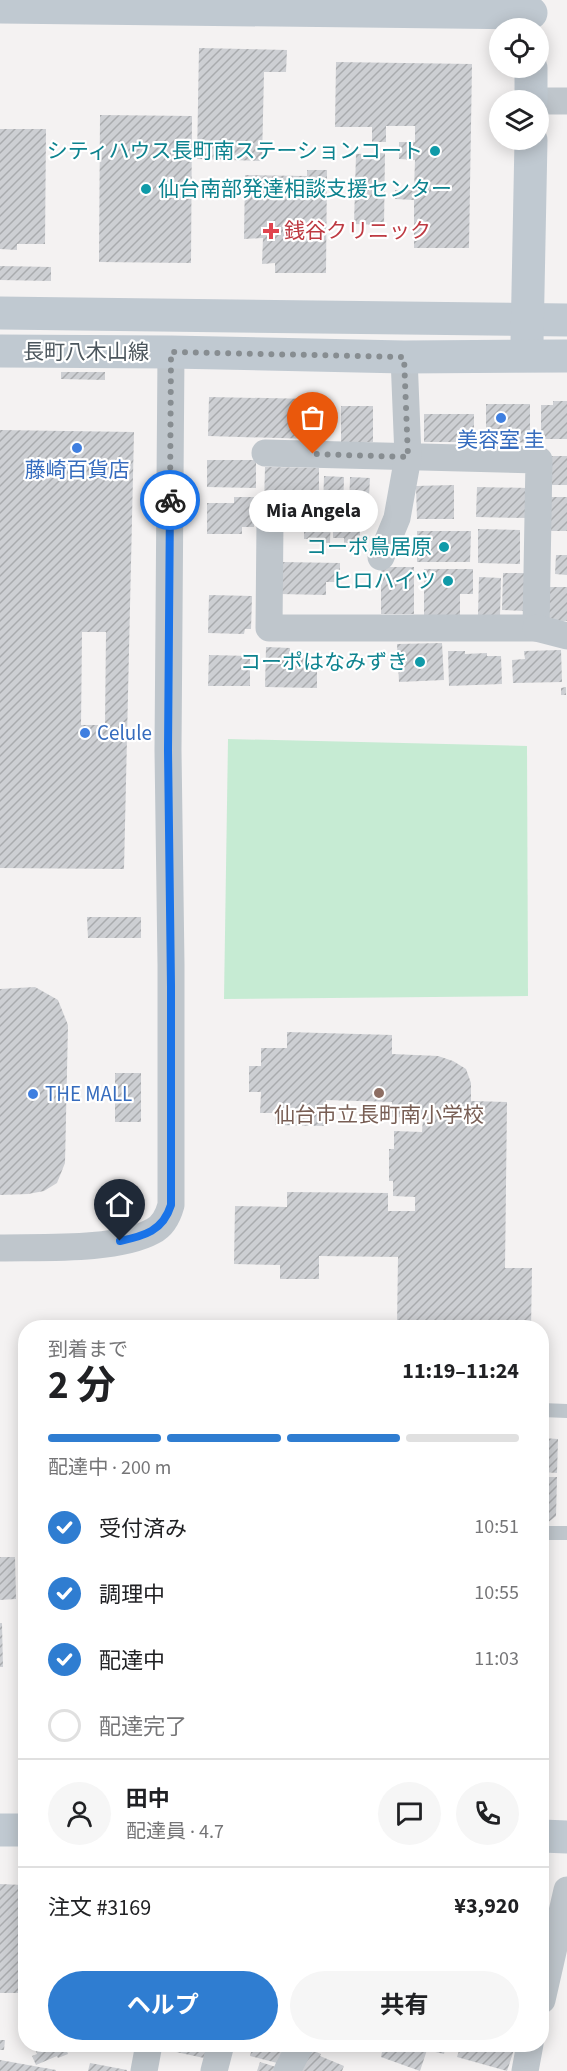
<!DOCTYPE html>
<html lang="ja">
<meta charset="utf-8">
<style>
:root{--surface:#fff;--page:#f6f6f6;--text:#202124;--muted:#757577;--line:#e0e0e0;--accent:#2f7dd1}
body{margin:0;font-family:"Source Sans 3","Noto Sans JP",sans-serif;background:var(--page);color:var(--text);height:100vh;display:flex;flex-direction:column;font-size:22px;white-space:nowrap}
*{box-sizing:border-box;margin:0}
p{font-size:20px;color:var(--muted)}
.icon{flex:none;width:33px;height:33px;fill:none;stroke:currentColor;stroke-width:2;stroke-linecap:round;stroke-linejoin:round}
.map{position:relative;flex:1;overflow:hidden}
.drawer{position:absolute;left:18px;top:1320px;width:531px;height:732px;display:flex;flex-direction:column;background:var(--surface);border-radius:24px;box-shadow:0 3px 15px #0003}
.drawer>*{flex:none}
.buttons{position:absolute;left:489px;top:18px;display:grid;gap:12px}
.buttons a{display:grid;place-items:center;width:60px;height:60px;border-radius:50%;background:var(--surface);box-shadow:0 3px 15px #0003;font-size:30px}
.pin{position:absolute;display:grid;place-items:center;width:51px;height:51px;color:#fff;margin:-62px -26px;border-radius:50% 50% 50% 0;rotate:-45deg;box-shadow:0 0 6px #0007}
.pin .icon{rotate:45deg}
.courier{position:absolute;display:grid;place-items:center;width:60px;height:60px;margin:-30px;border:4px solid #1a73e8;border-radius:50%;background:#fff;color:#222;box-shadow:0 2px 8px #0007}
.bubble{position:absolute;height:42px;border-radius:21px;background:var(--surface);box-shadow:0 3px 15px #0003;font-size:20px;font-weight:700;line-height:42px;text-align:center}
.headline em{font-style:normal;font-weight:700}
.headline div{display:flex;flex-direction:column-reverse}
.headline{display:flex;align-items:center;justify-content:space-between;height:102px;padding:0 30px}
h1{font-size:39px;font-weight:700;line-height:45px}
.bar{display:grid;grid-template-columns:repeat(4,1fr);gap:9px 6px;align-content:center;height:72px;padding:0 30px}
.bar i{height:8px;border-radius:4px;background:var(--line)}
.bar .on{background:var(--accent)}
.bar p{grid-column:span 4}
.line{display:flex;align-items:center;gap:15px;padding:0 30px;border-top:2px solid var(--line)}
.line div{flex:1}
.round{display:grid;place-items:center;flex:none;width:63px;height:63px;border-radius:32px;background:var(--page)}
ol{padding:0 30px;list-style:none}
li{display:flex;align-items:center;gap:18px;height:66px}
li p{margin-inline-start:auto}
li .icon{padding:6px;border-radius:50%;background:var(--accent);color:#fff;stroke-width:4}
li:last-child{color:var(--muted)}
li i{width:33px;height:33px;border:3px solid var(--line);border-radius:50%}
.button{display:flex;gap:12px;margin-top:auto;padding:12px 30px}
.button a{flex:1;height:69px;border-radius:36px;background:var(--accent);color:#fff;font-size:24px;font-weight:700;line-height:69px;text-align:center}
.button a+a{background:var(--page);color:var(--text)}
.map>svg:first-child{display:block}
.pitch{fill:#c6ebd3}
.building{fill:url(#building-hatch);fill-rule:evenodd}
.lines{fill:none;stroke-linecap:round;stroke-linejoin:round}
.lane{stroke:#bfc6cc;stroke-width:14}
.street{stroke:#bfc6cc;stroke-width:27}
.secondary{stroke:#c0c9d1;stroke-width:33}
.done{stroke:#878d91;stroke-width:6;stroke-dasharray:0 10.8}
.route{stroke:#1a73e8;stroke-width:8}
.culture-dot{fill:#0f9aa8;stroke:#fff;stroke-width:2}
.health-dot{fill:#e0444e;stroke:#fff;stroke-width:2}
.shop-dot{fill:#3f7fe0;stroke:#fff;stroke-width:2}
.education-dot{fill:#8d6e63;stroke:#fff;stroke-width:2}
.labels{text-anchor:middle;stroke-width:4.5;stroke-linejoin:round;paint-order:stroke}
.culture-label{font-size:21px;fill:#0d838f;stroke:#fff;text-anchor:end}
.health-label{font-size:21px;fill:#be3a42;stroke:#fff;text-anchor:start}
.street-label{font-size:21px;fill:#4c565d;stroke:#fff}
.shop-label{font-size:21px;fill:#366cbe;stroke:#fff}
.education-label{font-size:21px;fill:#785e54;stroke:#fff}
</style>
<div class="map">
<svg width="567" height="2071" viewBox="0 0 567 2071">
<defs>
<pattern id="building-hatch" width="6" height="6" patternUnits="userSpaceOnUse" patternTransform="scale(1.5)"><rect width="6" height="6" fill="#cdcfd3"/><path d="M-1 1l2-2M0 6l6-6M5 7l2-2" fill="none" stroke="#a9abae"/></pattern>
</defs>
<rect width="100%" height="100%" fill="#f4f2f2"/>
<polygon class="pitch" points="228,739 527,746 528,996 224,999"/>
<g class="building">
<polygon points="199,48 287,50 286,72 264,72 262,161 197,159"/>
<polygon points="336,62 472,64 469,248 414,248 414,200 395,199 395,190 414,190 415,160 399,159 399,142 415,142 415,126 386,126 386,142 372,142 372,127 335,127"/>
<polygon points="100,115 192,116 191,263 99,262"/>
<polygon points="0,129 46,129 45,244 17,244 17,250 0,249"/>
<polygon points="385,153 384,225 354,224 356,154"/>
<polygon points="307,170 327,170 326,273 275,273 275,263 262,264 263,238 244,239 245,175 307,176"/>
<polygon points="0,266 51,267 51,281 0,280"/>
<polygon points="61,372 105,372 105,380 61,379"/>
<polygon points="209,397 313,399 312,439 208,436"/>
<polygon points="553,401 567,401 567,439 541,439 541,405 553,405"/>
<polygon points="486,404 530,404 530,443 505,442 505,437 486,436"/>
<rect x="341" y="406" width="32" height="36"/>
<rect x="424" y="414" width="50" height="28"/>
<path d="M0,430l134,2 -10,437 -124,-1zM82,632h24l-1,93h-24z"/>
<rect x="549" y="456" width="18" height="29"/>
<polygon points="207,460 256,460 256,488 207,487"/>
<polygon points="265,467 319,468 319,509 272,508 272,504 264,504"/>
<polygon points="324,476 344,477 343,511 323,510"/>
<polygon points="350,477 370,478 368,512 349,511"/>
<polygon points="454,485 454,519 417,519 416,486"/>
<polygon points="477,487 528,488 527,518 476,517"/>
<polygon points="234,497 254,497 254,527 242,527 242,534 207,534 207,503 234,503"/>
<polygon points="549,497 567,497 567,531 548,531"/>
<polygon points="343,512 360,513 360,543 344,543 344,538 333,538 333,521 343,521"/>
<polygon points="314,513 331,513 330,543 314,543 314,539 304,539 304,521 313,522"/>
<polygon points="478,529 520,530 520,564 478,563"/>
<polygon points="417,531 471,531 470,562 417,562"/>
<polygon points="556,555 567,555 567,575 555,574"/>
<polygon points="281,562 340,563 340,582 326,582 326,595 280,594"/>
<rect x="381" y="567" width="33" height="47"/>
<polygon points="424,569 473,569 473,594 460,594 460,617 424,616"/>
<polygon points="503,573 526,573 525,611 502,610"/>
<polygon points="479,577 501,578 500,616 478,615"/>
<polygon points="549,587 567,587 567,621 548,621"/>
<polygon points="209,595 252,596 251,629 245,629 244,634 208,633"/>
<polygon points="442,643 444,680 399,682 397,644"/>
<polygon points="266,647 290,648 290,658 310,658 310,663 317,664 317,688 265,687"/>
<polygon points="561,650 562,682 513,683 512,660 525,659 524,651"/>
<polygon points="448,651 465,651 465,654 487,653 487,656 501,656 502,684 449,686"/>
<polygon points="209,655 250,656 250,686 208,686"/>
<polygon points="566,687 566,695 561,695 561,688"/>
<polygon points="87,917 141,917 141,938 88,938"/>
<polygon points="35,987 58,1000 68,1025 65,1163 57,1183 44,1191 28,1194 0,1195 0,989"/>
<polygon points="287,1032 392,1035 392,1054 438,1056 453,1061 466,1069 471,1083 471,1101 507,1102 505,1268 532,1268 531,1328 397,1328 398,1257 319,1256 319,1279 280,1279 280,1265 234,1264 235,1206 287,1207 287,1192 388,1193 388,1211 415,1211 415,1197 393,1196 393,1181 389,1181 389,1149 394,1149 394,1131 422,1132 423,1118 392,1117 392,1102 326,1100 326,1126 275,1125 275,1113 260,1113 261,1092 249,1092 249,1066 261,1066 261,1048 287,1048"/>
<rect x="115" y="1073" width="26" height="49"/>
<polygon points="542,1438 558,1439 557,1473 542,1472"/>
<polygon points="542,1477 557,1477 556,1516 546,1524 542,1524"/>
<polygon points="0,1557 15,1557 16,1599 0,1600"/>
<polygon points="542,1562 549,1562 546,1691 542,1691"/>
<polygon points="0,1623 2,1623 3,1667 0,1667"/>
<polygon points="0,1884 23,1885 19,1993 0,1993"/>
<polygon points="0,2040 5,2040 4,2050 0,2050"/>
<polygon points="33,2044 80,2044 67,2051 68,2054 58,2058 57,2056 36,2065 32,2056 37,2054"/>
<polygon points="163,2044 207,2044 204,2058 162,2049"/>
<polygon points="253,2044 286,2044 281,2064 250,2056"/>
<polygon points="378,2044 429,2044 420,2071 381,2057 382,2052 377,2050"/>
<polygon points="432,2044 446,2044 444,2054 431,2051"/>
<polygon points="461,2044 516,2044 507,2071 457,2057"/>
<polygon points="312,2050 321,2054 320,2056 344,2066 342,2071 295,2071"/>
<polygon points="0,2060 56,2070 56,2071 0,2071"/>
<polygon points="260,2062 276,2067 275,2071 257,2071"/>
<polygon points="90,2063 127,2070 127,2071 88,2071"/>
</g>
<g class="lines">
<g class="lane">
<polyline points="542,1410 567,1411"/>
<polyline points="542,1533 567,1533"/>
</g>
<g class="street">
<polyline points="538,101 567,101"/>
<polyline points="265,453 539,460 536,628 269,628 270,520"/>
<polyline points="381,557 397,518 408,457 404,357"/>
<polyline points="536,628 567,636"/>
<path d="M0,1248c41,-1 117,3 153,-17 10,-5 15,-15 18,-26v-240l-3,-215 3,-398"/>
<polyline points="542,2000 567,1890"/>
<polyline points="144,2071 149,2044"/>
<polyline points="214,2071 221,2044"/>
<polyline points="287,2071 301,2044"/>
<polyline points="525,2071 530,2044"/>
</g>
<g class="secondary">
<polyline points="0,7 531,13"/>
<polyline points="531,100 531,68"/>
<polyline points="0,313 567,320"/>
<polyline points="527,342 531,140"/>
<polyline points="0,351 171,352 404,357 567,356"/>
<polyline points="0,1830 26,1830"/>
<polyline points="542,1836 567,1837"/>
</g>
</g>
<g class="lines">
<polyline class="done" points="170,500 171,352 404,357 408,457 313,454"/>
<path class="route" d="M120,1241c24,-5 43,-10 51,-36v-219l-3,-236 2,-250"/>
</g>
<g class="culture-dot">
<circle cx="435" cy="151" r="6"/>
<circle cx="146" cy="189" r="6"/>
<circle cx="444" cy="547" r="6"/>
<circle cx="448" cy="581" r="6"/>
<circle cx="420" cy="662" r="6"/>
</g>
<path class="health-dot" d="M268 222h6v6h6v6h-6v6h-6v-6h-6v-6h6z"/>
<g class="shop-dot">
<circle cx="501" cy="418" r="6"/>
<circle cx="77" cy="448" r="6"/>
<circle cx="85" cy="733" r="6"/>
<circle cx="33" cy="1094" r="6"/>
</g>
<circle class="education-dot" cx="379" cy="1093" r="6"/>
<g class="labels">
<g class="culture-label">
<text x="423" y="158">シティハウス長町南ステーションコート</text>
<text x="158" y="196" text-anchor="start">仙台南部発達相談支援センター</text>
<text x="432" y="554">コーポ鳥居原</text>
<text x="436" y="588">ヒロハイツ</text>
<text x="408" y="669">コーポはなみずき</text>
</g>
<g class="health-label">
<text x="284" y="238">銭谷クリニック</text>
</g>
<g class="street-label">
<text x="86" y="359">長町八木山線</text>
</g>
<g class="shop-label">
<text x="501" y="447">美容室 圭</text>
<text x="77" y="477">藤崎百貨店</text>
<text x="97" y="740" text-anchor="start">Celule</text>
<text x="45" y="1101" text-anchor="start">THE MALL</text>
</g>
<g class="education-label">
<text x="379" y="1122">仙台市立長町南小学校</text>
</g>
</g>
</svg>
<div class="buttons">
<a><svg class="icon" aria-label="locate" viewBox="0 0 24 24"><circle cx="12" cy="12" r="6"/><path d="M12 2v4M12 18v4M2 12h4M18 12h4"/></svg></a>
<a><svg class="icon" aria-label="layers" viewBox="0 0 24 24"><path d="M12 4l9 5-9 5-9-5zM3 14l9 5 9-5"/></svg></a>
</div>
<div class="pin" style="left:313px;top:454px;background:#ea580c"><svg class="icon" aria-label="bag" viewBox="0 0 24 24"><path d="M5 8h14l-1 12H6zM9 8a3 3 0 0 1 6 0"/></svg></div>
<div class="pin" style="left:120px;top:1241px;background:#1f2937"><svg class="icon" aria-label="home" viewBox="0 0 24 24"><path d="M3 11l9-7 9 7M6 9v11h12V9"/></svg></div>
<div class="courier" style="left:170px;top:500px"><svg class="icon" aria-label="bike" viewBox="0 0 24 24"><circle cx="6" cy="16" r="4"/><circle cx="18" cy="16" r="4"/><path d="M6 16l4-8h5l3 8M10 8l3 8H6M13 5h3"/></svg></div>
<div class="bubble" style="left:249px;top:490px;width:129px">Mia Angela</div>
<section class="drawer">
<div class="headline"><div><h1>2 分</h1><p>到着まで</p></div><em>11:19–11:24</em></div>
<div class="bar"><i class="on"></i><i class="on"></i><i class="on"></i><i></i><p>配達中 · 200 m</p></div>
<ol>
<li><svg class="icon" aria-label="check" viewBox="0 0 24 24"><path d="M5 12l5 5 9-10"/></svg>受付済み<p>10:51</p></li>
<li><svg class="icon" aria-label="check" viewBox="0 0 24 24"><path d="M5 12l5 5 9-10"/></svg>調理中<p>10:55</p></li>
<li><svg class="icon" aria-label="check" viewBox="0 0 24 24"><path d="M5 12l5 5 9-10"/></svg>配達中<p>11:03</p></li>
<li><i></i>配達完了</li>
</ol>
<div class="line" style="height:108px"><a class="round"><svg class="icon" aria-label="person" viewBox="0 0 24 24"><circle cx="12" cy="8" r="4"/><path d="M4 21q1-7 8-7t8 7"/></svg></a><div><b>田中</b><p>配達員 · 4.7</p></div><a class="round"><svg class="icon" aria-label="chat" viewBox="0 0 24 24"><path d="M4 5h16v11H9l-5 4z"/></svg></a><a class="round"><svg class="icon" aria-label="phone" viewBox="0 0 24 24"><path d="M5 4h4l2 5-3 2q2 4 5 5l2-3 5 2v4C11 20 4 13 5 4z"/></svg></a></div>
<div class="line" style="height:78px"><div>注文 #3169</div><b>¥3,920</b></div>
<div class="button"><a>ヘルプ</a><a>共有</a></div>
</section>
</div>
